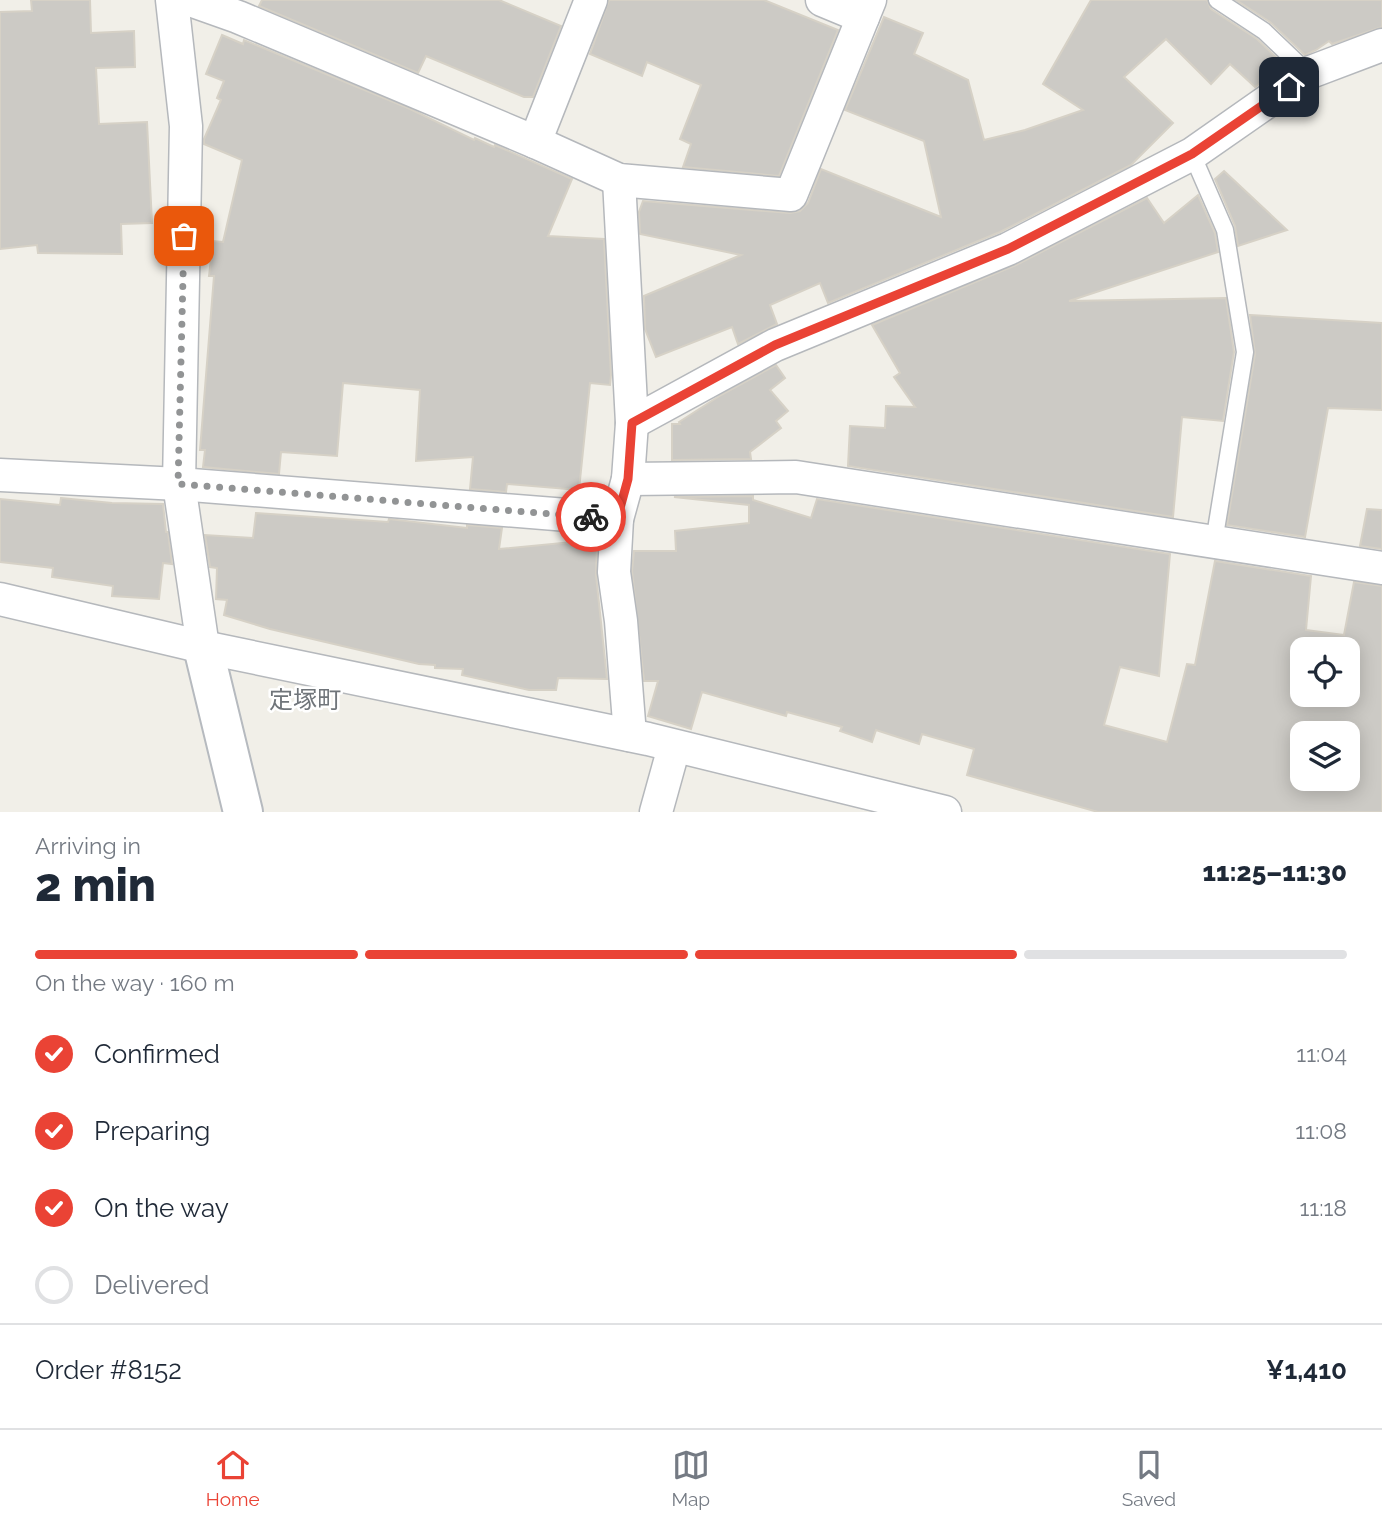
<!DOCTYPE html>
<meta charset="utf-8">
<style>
:root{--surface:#fff;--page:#f6f6f7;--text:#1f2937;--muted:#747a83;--line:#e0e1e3;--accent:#ea4335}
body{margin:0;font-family:Raleway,"Noto Sans JP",sans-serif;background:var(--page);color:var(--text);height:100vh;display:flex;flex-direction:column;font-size:26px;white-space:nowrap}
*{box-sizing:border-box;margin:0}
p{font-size:23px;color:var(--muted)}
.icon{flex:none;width:38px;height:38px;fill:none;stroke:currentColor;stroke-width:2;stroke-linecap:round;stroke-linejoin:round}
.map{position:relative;height:812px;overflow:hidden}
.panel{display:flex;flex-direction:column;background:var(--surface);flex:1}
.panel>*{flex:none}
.tools{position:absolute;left:1290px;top:637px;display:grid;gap:14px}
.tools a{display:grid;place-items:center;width:70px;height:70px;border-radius:14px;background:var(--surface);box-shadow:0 4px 18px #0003;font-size:35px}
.pin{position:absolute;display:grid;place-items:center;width:60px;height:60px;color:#fff;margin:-30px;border-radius:14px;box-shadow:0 4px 10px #0006}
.courier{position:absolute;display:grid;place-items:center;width:70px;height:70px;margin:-35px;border:5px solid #ea4335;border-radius:50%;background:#fff;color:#222;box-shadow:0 2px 9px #0007}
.overview em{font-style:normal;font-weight:800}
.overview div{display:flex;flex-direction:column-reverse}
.overview{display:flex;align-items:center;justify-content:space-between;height:119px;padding:0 35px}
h1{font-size:46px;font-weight:800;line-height:52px}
.bar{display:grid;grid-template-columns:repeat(4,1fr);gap:10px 7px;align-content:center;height:84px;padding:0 35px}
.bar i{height:9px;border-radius:5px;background:var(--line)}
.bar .current{background:var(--accent)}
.bar p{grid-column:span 4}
.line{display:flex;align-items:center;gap:18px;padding:0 35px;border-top:2px solid var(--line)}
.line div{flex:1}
ol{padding:0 35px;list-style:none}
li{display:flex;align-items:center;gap:21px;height:77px}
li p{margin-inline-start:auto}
li .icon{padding:7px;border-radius:50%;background:var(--accent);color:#fff;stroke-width:4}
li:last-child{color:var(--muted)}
li i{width:38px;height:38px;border:4px solid var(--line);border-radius:50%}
.tab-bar{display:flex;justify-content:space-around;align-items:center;height:98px;border-top:2px solid var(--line);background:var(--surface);font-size:19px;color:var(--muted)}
.tab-bar a{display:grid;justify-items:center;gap:4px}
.tab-bar .current{color:var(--accent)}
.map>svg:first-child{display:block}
.building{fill:#cccac5;stroke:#d6d1c6;stroke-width:2;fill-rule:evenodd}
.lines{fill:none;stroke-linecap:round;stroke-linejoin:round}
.lane-casing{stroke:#b5b8bc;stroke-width:19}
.street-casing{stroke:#b5b8bc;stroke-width:35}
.secondary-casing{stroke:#b6babf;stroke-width:42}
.lane{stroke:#fff;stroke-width:16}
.street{stroke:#fff;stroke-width:32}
.secondary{stroke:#fff;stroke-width:38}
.done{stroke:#929495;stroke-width:7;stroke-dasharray:0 12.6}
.route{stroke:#ea4335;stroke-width:9}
.labels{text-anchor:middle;stroke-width:5;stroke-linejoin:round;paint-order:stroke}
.neighbourhood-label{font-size:24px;fill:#70757a;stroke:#fff}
</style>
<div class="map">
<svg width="1382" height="812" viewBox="0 0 1382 812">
<rect width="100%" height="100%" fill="#f1efe8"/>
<g class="building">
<polygon points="31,0 90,0 91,33 134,31 135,67 96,68 99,124 147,122 152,223 121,224 122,254 38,253 37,245 0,249 0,12 32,11"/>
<polygon points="262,0 499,0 561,26 533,97 524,97 426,56 418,73 259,6"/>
<polygon points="609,0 764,0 838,30 779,176 683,167 691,144 680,139 701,85 647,62 642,76 590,54"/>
<polygon points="1091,0 1207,0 1211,9 1257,39 1284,65 1255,87 1230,64 1211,84 1166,39 1124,77 1173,123 1131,165 1000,232 828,303 820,283 770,305 777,324 738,344 732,327 656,357 645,329 644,296 741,255 640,234 639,212 643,201 790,213 800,211 808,203 821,169 941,217 924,141 845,110 884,17 923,33 914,54 968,80 984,140 1025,130 1083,110 1043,84"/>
<polygon points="1236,0 1382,0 1382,27 1332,44 1329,41 1316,50 1305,55 1270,22"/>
<polygon points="222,35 243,44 244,40 408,108 474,140 475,138 494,147 495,145 572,179 548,236 604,239 611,375 610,385 590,383 579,490 507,484 506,492 470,489 473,457 416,461 420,390 343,383 337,456 281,452 279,474 203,467 205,450 200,450 214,276 209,276 213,241 223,242 242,160 204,144 204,139 221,100 217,98 224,81 206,74"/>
<polygon points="1224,171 1287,230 1238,246 1235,226 1215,179"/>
<polygon points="1198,195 1215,233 1218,252 1069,301 1226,298 1234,352 1223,421 1182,417 1173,517 848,466 850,426 885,428 886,406 915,407 894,377 900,373 872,325 1016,265 1147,198 1164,223"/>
<polygon points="1250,315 1382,323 1382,410 1328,408 1305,537 1227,525 1255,354"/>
<polygon points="776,365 785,378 770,390 788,411 776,421 781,428 750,452 751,459 672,460 672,424 680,424 679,422 721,395"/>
<path d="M753,496v4l58,18 6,-19 353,55 -11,122 -39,-9 -16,58 63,17 20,-78 8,1 20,-104 96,15 -5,54 38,5 10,-53 28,4v226h-284l-131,-37 7,-26 -52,-15 -3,10 -43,-14 -4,12 -32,-11 2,-4 -55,-15 -1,4 -84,-24 -11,37 -43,-13 10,-35h-14l-12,-110 2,-20h42l-1,-20 74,-8v-18l-75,-8zM1302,649h46v46h-46zM1302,733h46v46h-46z"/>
<polygon points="61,498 112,503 163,504 166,532 168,532 172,564 163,563 159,599 112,596 113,586 52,577 53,568 0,562 0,499 60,505"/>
<polygon points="1367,509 1382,510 1382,549 1360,546"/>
<polygon points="256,513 388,522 389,519 467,528 467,525 502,528 499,549 593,540 597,547 596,575 607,679 558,678 556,690 529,690 462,675 463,669 435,668 435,665 419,664 270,629 224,615 227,600 216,599 217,568 210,567 205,535 253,538"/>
</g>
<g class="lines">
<g class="lane-casing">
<g id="lane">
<polyline points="1217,0 1264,31 1308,73"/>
<polyline points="1192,154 1225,230 1245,352 1214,542"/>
</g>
</g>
<g class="street-casing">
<g id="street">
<polyline points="172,0 186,126 179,484 203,647"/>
<polyline points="190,0 238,17 535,142 619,180 791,195 870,0"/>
<polyline points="822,0 863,17"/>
<polyline points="535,142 591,0"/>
<polyline points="632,423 775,345 1008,249 1192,154 1308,73 1382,45"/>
<polyline points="0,475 179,484 617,519 628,479 632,423 619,180"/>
<polyline points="628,479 796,477 1382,568"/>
<polyline points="617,519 614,572 621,621 630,735"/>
<polyline points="0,599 203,647 648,739 945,812"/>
<polyline points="656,812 674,747"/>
</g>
</g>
<g class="secondary-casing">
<polyline id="secondary" points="203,647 243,812"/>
</g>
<use href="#lane" class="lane"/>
<use href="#street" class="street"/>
<use href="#secondary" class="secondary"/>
</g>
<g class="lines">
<polyline class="done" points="184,236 178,484 591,517"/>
<polyline class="route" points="591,517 617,519 628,479 632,423 775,345 1008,249 1192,154 1289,87"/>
</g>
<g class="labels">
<g class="neighbourhood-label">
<text x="305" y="708">定塚町</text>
</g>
</g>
</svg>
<div class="tools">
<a><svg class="icon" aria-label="locate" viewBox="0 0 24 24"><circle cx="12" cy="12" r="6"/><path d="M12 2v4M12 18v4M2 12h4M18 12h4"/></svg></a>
<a><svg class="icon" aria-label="layers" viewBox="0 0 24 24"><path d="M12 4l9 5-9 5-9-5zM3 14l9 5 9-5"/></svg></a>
</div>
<div class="pin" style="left:184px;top:236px;background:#ea580c"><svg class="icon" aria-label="bag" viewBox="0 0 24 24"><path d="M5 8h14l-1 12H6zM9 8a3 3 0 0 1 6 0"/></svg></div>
<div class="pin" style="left:1289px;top:87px;background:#1f2937"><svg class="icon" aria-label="home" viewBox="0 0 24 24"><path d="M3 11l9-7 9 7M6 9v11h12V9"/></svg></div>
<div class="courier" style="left:591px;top:517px"><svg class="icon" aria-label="bike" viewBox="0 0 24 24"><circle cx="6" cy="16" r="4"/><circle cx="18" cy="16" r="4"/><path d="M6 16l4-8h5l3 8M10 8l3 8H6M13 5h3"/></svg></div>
</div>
<section class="panel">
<div class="overview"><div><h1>2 min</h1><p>Arriving in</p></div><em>11:25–11:30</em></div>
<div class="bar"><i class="current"></i><i class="current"></i><i class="current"></i><i></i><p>On the way · 160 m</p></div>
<ol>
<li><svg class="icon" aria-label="check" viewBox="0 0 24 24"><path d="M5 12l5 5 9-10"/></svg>Confirmed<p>11:04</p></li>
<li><svg class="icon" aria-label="check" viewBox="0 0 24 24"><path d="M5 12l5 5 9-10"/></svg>Preparing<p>11:08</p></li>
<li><svg class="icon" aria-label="check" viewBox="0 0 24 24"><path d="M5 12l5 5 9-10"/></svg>On the way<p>11:18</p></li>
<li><i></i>Delivered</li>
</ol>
<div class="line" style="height:91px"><div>Order #8152</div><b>¥1,410</b></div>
</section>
<nav class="tab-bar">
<a class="current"><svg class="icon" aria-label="home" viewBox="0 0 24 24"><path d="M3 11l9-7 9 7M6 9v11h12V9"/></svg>Home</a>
<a><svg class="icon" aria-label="map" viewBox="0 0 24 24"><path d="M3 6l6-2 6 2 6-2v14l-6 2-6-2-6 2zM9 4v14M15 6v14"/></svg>Map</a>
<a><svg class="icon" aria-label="saved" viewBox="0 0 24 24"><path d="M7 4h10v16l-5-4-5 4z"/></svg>Saved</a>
</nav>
